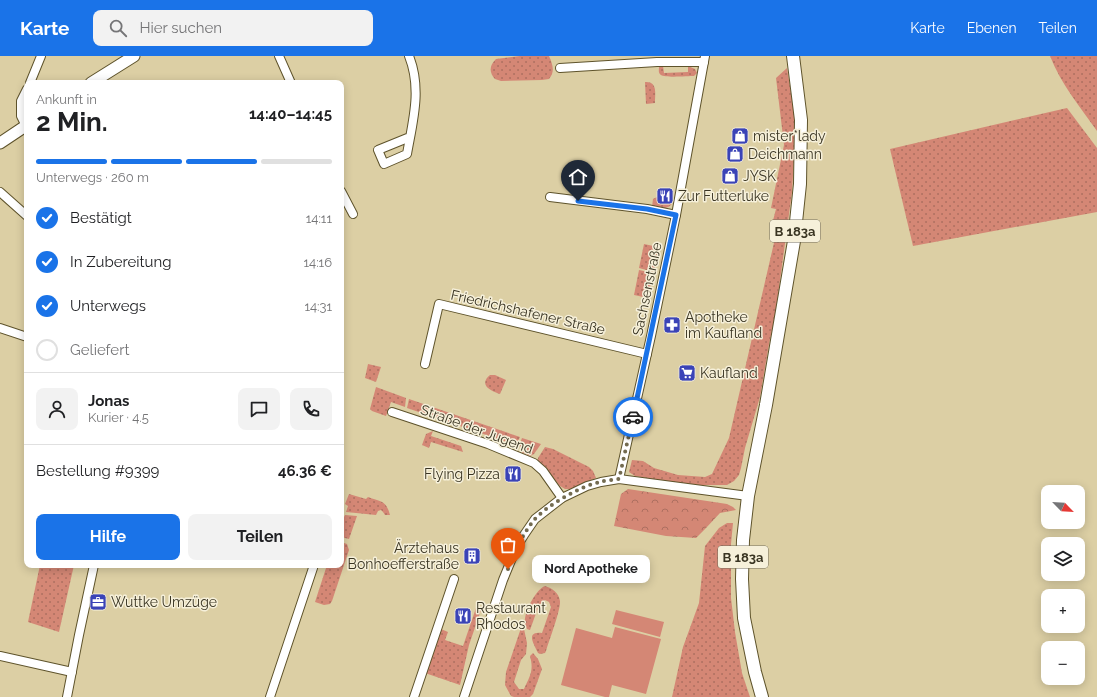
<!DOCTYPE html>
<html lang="de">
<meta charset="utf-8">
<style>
:root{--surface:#fff;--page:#f2f2f2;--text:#202124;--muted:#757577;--line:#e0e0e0;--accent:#1a73e8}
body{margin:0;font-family:Raleway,sans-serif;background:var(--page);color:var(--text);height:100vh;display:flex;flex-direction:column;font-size:15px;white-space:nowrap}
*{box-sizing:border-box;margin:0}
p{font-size:13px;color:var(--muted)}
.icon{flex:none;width:22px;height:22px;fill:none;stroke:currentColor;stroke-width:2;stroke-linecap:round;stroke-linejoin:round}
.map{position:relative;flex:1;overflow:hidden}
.panel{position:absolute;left:24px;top:24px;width:320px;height:488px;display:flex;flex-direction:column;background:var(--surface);border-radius:8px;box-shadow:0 2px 10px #0003}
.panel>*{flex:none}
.needle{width:26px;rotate:115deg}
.controls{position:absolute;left:1041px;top:429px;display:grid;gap:8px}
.controls a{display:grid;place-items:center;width:44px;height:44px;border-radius:8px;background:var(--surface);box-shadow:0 2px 10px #0003;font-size:20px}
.pin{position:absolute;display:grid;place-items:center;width:34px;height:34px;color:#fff;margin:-41px -17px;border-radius:50% 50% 50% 0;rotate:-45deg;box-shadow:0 0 4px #0007}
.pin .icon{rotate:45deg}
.courier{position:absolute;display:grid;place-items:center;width:40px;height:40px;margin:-20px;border:3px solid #1a73e8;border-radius:50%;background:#fff;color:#222;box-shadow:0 1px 5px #0007}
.bubble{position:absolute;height:28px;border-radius:8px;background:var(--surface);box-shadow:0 2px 10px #0003;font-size:13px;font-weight:700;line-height:28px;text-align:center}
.overview em{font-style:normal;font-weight:700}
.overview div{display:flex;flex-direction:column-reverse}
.overview{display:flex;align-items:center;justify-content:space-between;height:68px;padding:0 12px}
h1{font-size:26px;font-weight:700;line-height:30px}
.bar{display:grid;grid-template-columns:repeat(4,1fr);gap:6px 4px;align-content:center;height:48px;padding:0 12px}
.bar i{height:5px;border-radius:3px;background:var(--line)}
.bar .current{background:var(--accent)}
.bar p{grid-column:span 4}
.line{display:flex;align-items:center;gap:10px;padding:0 12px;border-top:1px solid var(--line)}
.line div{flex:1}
.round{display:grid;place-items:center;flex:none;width:42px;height:42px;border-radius:8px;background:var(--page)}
ol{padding:0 12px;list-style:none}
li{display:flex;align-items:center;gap:12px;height:44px}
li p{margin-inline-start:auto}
li .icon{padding:4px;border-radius:50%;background:var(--accent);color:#fff;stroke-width:4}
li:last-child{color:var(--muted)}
li i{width:22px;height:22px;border:2px solid var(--line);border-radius:50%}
.action{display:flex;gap:8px;margin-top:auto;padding:8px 12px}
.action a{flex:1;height:46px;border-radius:8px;background:var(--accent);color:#fff;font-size:16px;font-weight:700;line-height:46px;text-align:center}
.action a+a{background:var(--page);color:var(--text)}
header{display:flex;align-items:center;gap:24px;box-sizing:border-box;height:56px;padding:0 20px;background:var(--accent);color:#fff}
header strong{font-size:19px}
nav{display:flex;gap:22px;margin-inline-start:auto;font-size:14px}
.search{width:280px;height:36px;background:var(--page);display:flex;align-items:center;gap:10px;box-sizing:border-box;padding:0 14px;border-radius:8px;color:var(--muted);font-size:15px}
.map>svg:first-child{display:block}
.grass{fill:url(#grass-dots)}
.forest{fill:url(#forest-crowns)}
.garden{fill:#d48775}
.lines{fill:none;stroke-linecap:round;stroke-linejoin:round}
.street-casing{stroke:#5e532b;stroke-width:10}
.secondary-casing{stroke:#5e532b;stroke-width:13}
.primary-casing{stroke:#5e532b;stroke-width:14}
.street{stroke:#fff;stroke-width:8}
.secondary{stroke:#fff;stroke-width:11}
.primary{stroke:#fff;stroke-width:12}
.done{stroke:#736b50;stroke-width:4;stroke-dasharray:0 7.2}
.route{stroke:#1a73e8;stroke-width:5}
.labels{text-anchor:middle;stroke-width:3;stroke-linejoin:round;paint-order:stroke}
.shield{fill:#f6f0da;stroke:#726d5a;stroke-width:1}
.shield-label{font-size:13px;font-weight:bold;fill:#3a3523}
.poi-label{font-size:14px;fill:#3a3523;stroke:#f6f0da;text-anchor:start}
.street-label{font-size:14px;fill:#3a3523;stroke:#f6f0da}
</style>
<header>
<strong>Karte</strong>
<div class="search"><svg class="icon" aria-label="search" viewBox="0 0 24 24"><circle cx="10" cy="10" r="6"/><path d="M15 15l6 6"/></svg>Hier suchen</div>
<nav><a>Karte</a><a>Ebenen</a><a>Teilen</a></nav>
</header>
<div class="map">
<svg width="1097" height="641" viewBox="0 0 1097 641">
<defs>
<pattern id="grass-dots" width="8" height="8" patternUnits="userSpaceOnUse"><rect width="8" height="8" fill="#d48775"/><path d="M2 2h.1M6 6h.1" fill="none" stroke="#ad6f60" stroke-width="1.8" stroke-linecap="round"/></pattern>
<pattern id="forest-crowns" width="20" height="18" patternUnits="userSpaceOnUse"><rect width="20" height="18" fill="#d48775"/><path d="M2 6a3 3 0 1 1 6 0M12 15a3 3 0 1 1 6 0" fill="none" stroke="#ad6f60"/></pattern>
</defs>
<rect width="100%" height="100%" fill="#dccfa4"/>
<g class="grass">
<path d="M520,0h29c4,9 6,16 0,23l-7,1 -41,1 -6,-2c-6,-7 -6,-13 1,-20z"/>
<path d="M1050,0h47v75c-17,-24 -36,-47 -47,-75z"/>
<path d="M663,10l1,7 24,-1v-6l7,3 2,4 -3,3c-6,0 -29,2 -33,-1 -3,-2 -2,-5 -2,-8z"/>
<polygon points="787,12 794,55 795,86 792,136 775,261 769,288 760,341 745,392 741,412 739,419 734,425 727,429 699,429 677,427 635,420 629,416 632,404 643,405 654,412 678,419 705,421 712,418 729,382 776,178 770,176 776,153 771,152 784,89 776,22"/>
<path d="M645,26c13,-1 10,12 10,21l-9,1z"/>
<polygon points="1067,52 1097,92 1097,156 913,190 890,93"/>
<path d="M657,141l15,3 1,2c-5,9 -13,6 -21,5l1,-8z"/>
<polygon points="644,188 658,191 654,216 639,212"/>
<polygon points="639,214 653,217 648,242 634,239"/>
<polygon points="368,308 381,311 376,326 365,322"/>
<path d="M490,319h5l11,5 -6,14c-9,-3 -22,-9 -10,-19z"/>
<polygon points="376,331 406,342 405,351 391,346 386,360 372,355 370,353"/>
<polygon points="409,343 520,381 516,389 407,352"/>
<polygon points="433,375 431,380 461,390 463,396 431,386 429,392 422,389 426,378"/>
<polygon points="522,382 541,388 534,398 530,400 521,396 523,392 519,390"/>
<polygon points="545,391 553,393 589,411 593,415 596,422 570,433 565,433 560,430 548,415 538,406 538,402"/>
<path d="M349,438l17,5 2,-2c13,5 18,3 22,18h-5l-2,-3 -2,-2 -3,1 -2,4 -30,-3 2,-6 -3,-2z"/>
<polygon points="345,459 357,460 349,483 341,481 341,467"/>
<polygon points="727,467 733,467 731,488 731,542 735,576 742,617 750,641 672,641 683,591 699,547 705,490 719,472"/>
<polygon points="341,486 347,488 349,494 332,545 330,548 324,549 315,546 327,509 341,509"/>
<polygon points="40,509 74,509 59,576 28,566"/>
<path d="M545,530c7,2 14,7 15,15 1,8 -11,40 -14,50l-1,2 -5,1 -2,-1c-4,-9 -13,-22 4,-20l9,-26 -2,-5 -4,-2 -6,5 -9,25 -3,-1c-1,-3 -3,-7 -2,-10 1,-9 11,-30 20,-33z"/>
<polygon points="476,552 481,554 469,589 460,629 425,617 441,573 448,576 445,584 463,590"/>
<path d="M521,572l3,1 3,14 -1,11 -5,6 -7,22 5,7h5c6,-13 10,-18 6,-33l3,-3 5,6 4,10 -9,25 -3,3h-16l-3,-1 -6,-11 1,-13z"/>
</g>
<polygon class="forest" points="628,433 727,448 733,451 736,454 720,457 706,472 696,482 666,480 614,470 621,438"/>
<g class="garden">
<polygon points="616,554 664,566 660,581 612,568"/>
<polygon points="615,571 661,583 646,638 612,629 609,641 605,641 561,629 576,572 612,582"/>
</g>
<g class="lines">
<g class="street-casing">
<g id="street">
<polyline points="279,0 291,27"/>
<path d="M409,0c13,33 4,64 -2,98l-23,10 -6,-14 32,-13"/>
<polyline points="560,12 657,6 704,6"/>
<polyline points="30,27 41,0"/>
<polyline points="26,70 21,60 21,45 27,33"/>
<polyline points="341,135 353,158"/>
<polyline points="0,136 27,160"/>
<polyline points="550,141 647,153 676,159"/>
<polyline points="0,272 27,281"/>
<polyline points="425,308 439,248 647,298"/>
<polyline points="392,356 488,388 534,407 543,415 562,442"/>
<polyline points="619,423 651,280 676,159 705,0"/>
<polyline points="0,600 72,616"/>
<polyline points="67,641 79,579 94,509"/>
<polyline points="270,641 314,509"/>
<polyline points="414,641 454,523"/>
<polyline points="464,641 503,524 517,490 524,479 535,463 562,442 587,430 601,426 619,423 748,440"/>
</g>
</g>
<g class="secondary-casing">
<g id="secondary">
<polyline points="91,27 134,0"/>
<polyline points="0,87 27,69"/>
</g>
</g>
<g class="primary-casing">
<polyline id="primary" points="762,641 755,616 744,562 742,523 743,484 748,440 766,349 794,185 800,128 801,64 793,0"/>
</g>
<use href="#street" class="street"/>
<use href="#secondary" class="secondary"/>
<use href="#primary" class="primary"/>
</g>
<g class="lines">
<path class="done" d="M508,513c7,-18 14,-34 26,-49 13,-15 47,-34 66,-38 6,-2 13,-2 19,-3l14,-62"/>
<polyline class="route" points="578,145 647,153 676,159 633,361"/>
</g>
<defs>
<g id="shop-square" transform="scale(0.9)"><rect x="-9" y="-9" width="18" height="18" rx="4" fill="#3a43b7" stroke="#f6f0da"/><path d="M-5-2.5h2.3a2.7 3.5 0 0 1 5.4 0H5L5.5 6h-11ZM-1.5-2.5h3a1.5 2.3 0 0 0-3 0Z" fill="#fff"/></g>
<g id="restaurant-square" transform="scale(0.9)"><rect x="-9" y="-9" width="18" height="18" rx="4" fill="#3a43b7" stroke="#f6f0da"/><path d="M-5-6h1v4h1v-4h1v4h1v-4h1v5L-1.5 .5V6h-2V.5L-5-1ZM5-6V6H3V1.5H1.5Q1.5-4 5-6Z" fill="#fff"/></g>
<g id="pharmacy-square" transform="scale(0.9)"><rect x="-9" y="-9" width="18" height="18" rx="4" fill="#3a43b7" stroke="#f6f0da"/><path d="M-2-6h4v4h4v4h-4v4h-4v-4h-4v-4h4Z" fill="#fff"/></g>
<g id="supermarket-square" transform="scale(0.9)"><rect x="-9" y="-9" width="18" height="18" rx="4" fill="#3a43b7" stroke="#f6f0da"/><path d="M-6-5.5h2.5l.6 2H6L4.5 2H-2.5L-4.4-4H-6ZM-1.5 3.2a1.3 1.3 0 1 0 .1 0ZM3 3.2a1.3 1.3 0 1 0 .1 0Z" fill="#fff"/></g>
<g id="building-square" transform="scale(0.9)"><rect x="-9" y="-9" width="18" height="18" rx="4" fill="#3a43b7" stroke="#f6f0da"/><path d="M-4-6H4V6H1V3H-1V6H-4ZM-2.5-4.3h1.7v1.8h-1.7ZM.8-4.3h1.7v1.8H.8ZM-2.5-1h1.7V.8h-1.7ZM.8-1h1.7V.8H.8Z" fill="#fff"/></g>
<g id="office-square" transform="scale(0.9)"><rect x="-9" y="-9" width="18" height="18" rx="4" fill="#3a43b7" stroke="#f6f0da"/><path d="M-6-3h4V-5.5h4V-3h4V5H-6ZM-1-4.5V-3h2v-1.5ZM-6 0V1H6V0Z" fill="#fff"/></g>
</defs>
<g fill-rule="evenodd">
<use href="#shop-square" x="740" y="80"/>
<use href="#shop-square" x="735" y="98"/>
<use href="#shop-square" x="730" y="120"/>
<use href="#restaurant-square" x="665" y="140"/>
<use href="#pharmacy-square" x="672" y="269"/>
<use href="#supermarket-square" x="687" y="317"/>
<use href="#restaurant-square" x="513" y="418"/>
<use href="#building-square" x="472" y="500"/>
<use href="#office-square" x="98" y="546"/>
<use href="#restaurant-square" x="463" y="560"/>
</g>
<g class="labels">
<g class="shield">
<rect x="770" y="164" width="50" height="22" rx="3"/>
<rect x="718" y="490" width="50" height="22" rx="3"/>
</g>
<g class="shield-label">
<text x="795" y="180">B 183a</text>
<text x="743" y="506">B 183a</text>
</g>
<g class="poi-label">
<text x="753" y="85">mister*lady</text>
<text x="748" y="103">Deichmann</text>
<text x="743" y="125">JYSK</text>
<text x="678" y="145">Zur Futterluke</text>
<text x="685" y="266">Apotheke<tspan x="685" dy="16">im Kaufland</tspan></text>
<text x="700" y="322">Kaufland</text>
<text x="500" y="423" text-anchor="end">Flying Pizza</text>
<text x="459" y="497" text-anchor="end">Ärztehaus<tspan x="459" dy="16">Bonhoefferstraße</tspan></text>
<text x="111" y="551">Wuttke Umzüge</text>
<text x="476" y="557">Restaurant<tspan x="476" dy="16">Rhodos</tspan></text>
</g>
<g class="street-label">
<text transform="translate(647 233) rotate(-78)" y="5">Sachsenstraße</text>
<text transform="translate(528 256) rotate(13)" y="5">Friedrichshafener Straße</text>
<text transform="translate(477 373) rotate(20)" y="5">Straße der Jugend</text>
</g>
</g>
</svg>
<div class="controls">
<a><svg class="needle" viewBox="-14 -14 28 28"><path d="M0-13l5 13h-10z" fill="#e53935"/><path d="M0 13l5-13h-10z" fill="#757577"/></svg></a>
<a><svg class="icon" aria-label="layers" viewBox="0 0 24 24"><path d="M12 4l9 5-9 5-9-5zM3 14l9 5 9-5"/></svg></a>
<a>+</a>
<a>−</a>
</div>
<div class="pin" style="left:508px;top:513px;background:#ea580c"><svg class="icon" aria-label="bag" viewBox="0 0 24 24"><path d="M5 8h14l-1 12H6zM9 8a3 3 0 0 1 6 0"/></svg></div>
<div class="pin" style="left:578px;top:145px;background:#1f2937"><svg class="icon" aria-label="home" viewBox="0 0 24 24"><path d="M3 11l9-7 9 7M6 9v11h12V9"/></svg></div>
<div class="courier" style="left:633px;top:361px"><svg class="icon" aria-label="car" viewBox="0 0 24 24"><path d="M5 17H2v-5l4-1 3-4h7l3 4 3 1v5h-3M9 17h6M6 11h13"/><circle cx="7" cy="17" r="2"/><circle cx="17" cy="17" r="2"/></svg></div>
<div class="bubble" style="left:532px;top:499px;width:118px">Nord Apotheke</div>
<section class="panel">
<div class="overview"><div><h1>2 Min.</h1><p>Ankunft in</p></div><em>14:40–14:45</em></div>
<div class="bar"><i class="current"></i><i class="current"></i><i class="current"></i><i></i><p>Unterwegs · 260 m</p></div>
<ol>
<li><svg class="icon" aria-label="check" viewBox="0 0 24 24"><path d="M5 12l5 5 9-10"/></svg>Bestätigt<p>14:11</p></li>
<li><svg class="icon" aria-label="check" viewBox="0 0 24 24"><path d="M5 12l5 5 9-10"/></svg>In Zubereitung<p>14:16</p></li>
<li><svg class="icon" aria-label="check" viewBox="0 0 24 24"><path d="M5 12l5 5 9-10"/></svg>Unterwegs<p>14:31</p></li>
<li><i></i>Geliefert</li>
</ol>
<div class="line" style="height:72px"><a class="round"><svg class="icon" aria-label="person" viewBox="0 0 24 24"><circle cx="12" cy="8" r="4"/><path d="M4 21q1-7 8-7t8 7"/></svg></a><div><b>Jonas</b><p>Kurier · 4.5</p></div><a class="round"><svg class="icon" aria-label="chat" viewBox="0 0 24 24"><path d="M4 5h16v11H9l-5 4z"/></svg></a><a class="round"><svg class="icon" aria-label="phone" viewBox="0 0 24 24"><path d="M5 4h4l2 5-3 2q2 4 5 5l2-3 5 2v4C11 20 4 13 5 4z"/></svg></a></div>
<div class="line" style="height:52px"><div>Bestellung #9399</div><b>46.36 €</b></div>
<div class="action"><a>Hilfe</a><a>Teilen</a></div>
</section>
</div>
